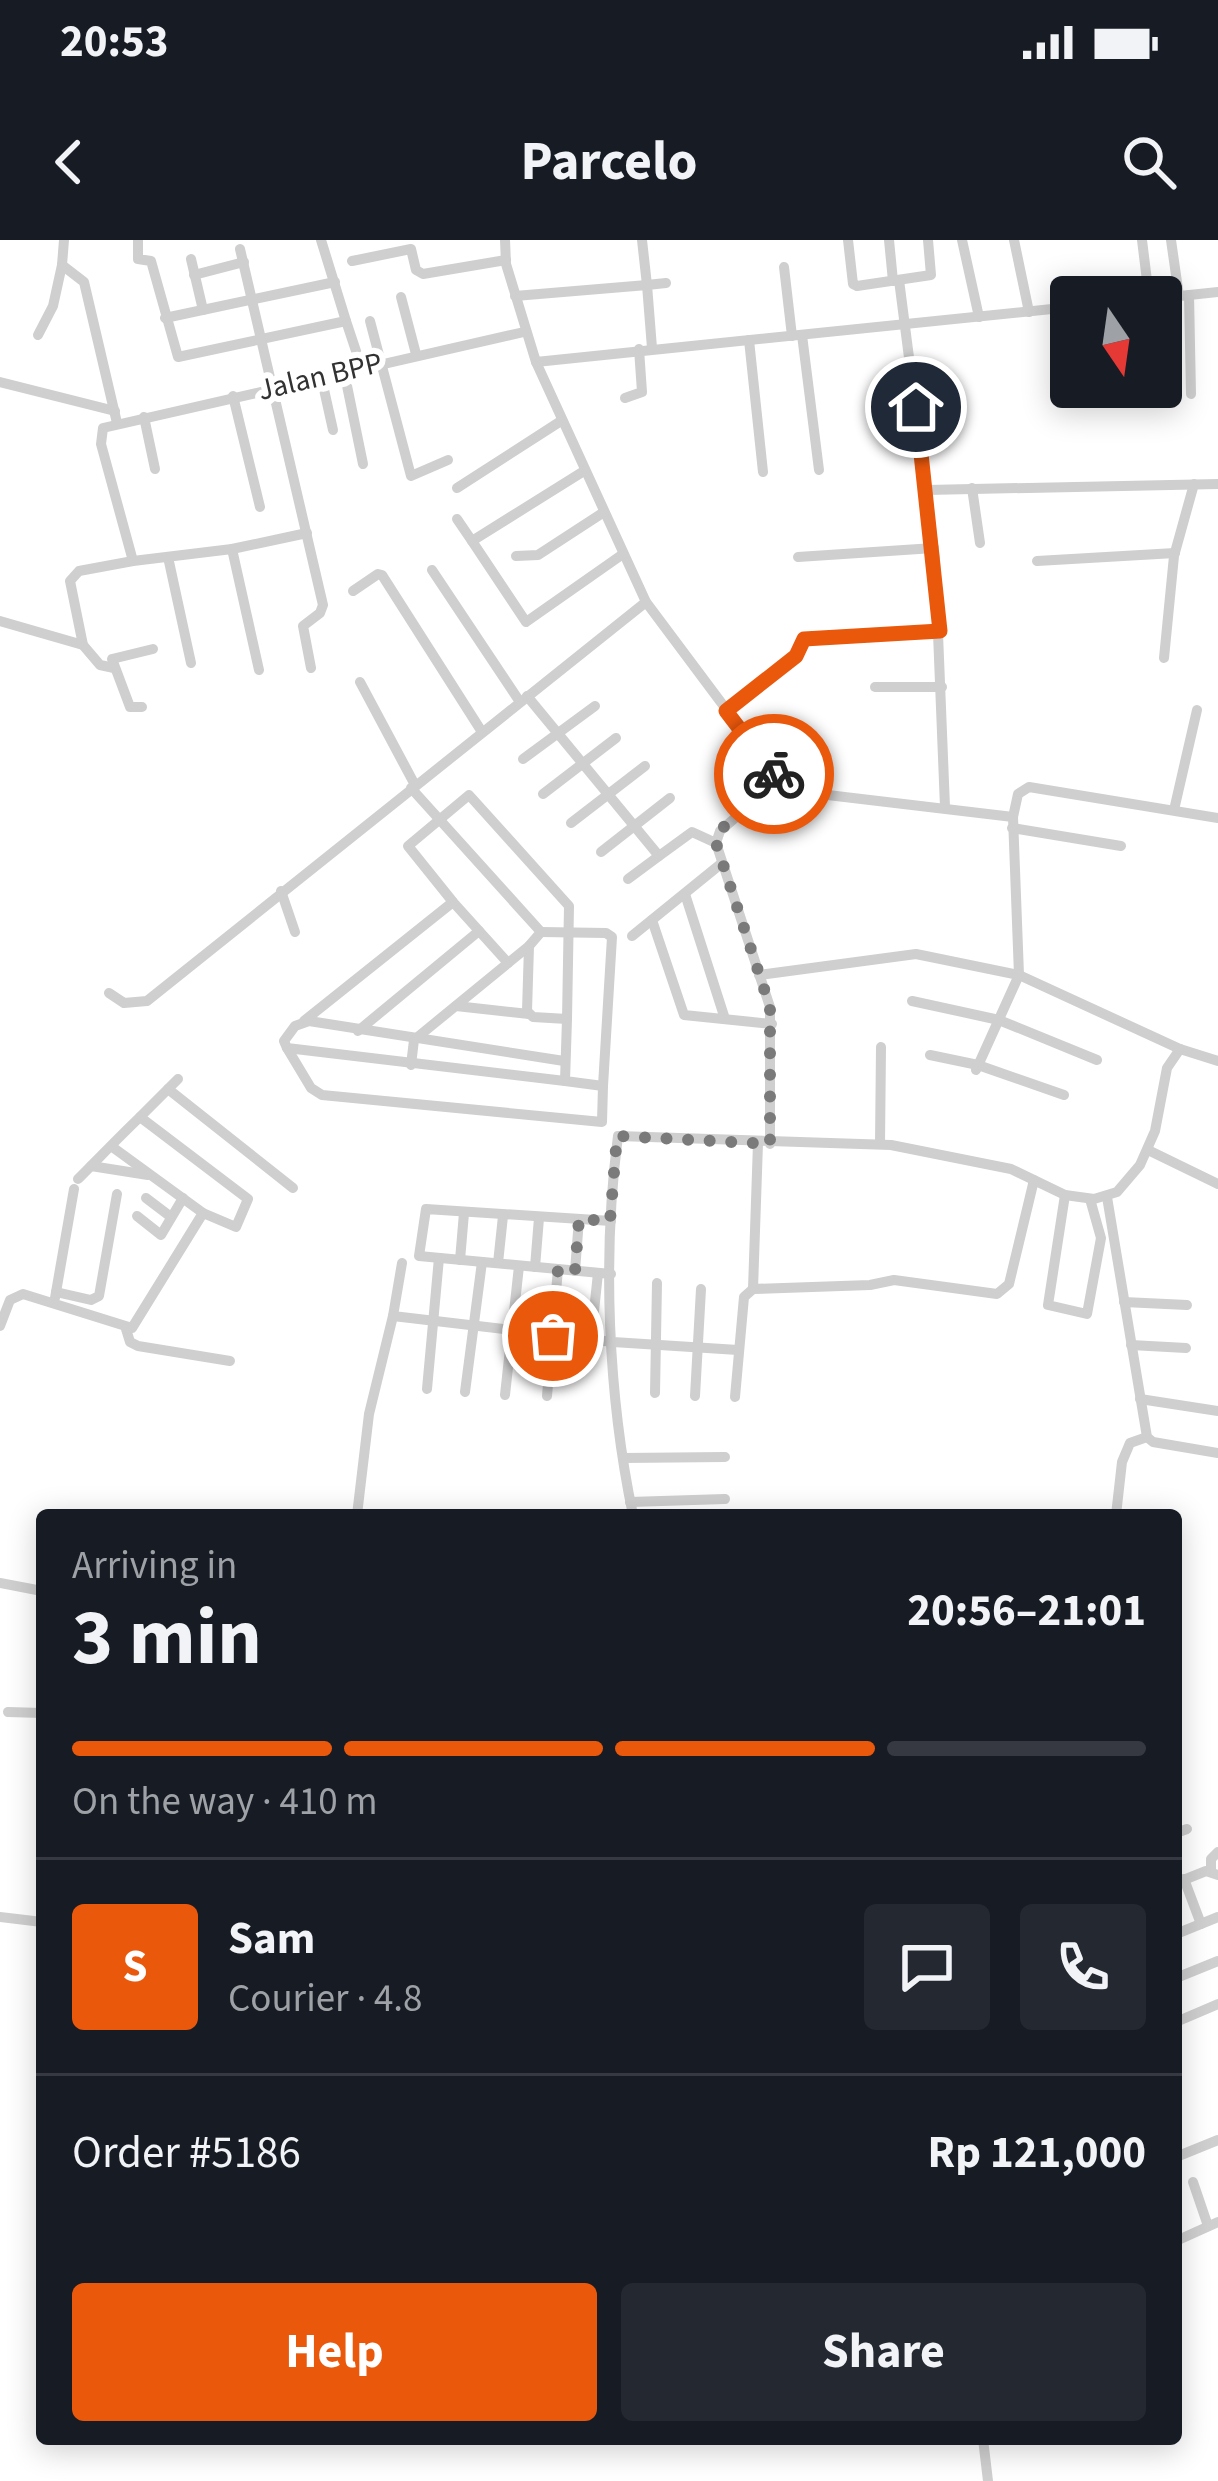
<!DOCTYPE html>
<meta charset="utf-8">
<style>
:root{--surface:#171b24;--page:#242831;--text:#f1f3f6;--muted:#9ea1a6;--line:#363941;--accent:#ea580c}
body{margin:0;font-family:"Source Sans 3",sans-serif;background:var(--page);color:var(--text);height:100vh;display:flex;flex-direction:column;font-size:45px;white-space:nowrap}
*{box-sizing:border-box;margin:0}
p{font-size:39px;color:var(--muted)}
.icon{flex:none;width:66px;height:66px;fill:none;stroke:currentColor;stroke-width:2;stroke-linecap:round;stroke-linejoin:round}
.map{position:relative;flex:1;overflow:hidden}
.panel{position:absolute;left:36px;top:1269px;width:1146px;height:936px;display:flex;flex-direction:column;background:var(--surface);border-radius:12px;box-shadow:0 6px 30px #0003}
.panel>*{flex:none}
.needle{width:78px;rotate:167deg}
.tools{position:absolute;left:1050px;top:36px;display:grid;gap:24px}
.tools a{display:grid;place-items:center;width:132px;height:132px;border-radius:12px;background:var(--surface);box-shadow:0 6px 30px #0003;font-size:60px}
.pin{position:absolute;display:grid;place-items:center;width:102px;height:102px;color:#fff;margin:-51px;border:6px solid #fff;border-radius:50%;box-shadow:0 3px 12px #0007}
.courier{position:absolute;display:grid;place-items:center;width:120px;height:120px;margin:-60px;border:9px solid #ea580c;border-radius:50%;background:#fff;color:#222;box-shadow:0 3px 15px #0007}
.head em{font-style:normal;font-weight:700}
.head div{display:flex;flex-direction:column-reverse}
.head{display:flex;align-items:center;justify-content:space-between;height:204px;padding:0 36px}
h1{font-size:78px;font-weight:700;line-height:90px}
.bar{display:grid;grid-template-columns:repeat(4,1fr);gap:18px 12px;align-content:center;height:144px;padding:0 36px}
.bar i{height:15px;border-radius:9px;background:var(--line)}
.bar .active{background:var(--accent)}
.bar p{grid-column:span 4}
.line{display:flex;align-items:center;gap:30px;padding:0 36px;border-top:3px solid var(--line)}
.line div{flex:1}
.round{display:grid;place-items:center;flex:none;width:126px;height:126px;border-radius:12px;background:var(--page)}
.button{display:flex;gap:24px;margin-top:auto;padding:24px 36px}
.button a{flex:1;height:138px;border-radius:12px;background:var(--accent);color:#fff;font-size:48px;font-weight:700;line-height:138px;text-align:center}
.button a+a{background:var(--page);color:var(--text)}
.status{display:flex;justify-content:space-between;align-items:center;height:84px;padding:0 60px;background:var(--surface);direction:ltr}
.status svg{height:33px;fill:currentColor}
header{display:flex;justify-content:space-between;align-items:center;height:156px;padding:0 36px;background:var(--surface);font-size:54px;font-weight:700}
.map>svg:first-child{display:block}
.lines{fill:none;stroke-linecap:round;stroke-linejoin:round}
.street{stroke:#cfcfcf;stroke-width:10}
.done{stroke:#7a7a7a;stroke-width:12;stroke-dasharray:0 21.6}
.route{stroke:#ea580c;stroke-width:15}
.labels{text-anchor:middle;stroke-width:12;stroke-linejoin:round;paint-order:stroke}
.street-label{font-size:30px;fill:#323232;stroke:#fff}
</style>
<div class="status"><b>20:53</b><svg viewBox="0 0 49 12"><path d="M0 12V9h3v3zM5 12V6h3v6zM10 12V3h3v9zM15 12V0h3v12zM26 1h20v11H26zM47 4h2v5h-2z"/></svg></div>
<header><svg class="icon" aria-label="back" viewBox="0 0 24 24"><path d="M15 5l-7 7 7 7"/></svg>Parcelo<svg class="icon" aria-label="search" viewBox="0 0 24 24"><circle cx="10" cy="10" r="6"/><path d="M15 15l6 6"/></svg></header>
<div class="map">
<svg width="1218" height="2241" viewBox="0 0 1218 2241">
<rect width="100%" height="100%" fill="#fff"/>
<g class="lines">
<g class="street">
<polyline points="64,0 62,25 84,42 117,183"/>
<polyline points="138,0 138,19 151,21 178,117 346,81 321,0"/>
<polyline points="505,0 506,24 536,122 1071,67"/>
<polyline points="642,0 647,45 666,43"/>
<polyline points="848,0 853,44 857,46 931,35 928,0"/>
<polyline points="889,0 893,41"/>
<polyline points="962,0 979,77"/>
<polyline points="1014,0 1029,72"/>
<polyline points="1142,0 1149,57"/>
<polyline points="1171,0 1179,56"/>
<polyline points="240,9 323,365 320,373 303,386 311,428"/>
<polyline points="191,19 203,70"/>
<polyline points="352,21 411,9 416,30 423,34 506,20"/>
<polyline points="784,27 792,96"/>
<polyline points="194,35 244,22"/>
<polyline points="899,40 935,319 945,567"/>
<polyline points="1189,55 1191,154"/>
<polyline points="515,56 647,45 652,108"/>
<polyline points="401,57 416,114"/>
<polyline points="1161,58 1218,52"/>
<polyline points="165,78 335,42"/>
<polyline points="346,81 358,117 348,124"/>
<polyline points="370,81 411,236 448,220"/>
<polyline points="38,95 53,66 62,25"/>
<polyline points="802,95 819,230"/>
<polyline points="749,100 763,232"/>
<polyline points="536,122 646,362 779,540 720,591 716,603 770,767 770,904"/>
<polyline points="344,131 363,224"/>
<polyline points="321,136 333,190"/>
<polyline points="0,142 115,171"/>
<polyline points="1147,147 1148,150"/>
<polyline points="233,156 260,267"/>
<polyline points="625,158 642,152 639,109"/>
<polyline points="144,177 155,229"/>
<polyline points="584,231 472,301 526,382 623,314"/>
<polyline points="457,248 561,181"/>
<polyline points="972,248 980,303"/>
<polyline points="927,250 1218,244"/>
<polyline points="457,279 472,301"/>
<polyline points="516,316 538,315 604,272"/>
<polyline points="168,317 191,423"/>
<polyline points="798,317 934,308"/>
<polyline points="133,321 232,309"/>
<polyline points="1037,321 1175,313"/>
<polyline points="432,330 520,462"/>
<polyline points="353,351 378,334 382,335 482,492"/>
<polyline points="0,381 83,405"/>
<polyline points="1164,418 1174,316 1194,244"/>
<polyline points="114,428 100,425 83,405 70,341 79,331 133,321 101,204 103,188 524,92"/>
<polyline points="259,430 232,309 307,293"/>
<polyline points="360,442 415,545"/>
<polyline points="875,447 942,447"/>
<polyline points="527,456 659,616 692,592 716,603"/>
<polyline points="142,467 130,467 112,419 153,409"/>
<polyline points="726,471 796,416 806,398 941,391"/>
<polyline points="523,519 595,466"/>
<polyline points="779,540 794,551 1013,577 1019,735 976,830"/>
<polyline points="543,554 616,498"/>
<polyline points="1174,570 1197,470"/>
<polyline points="1013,577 1018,554 1029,547 1218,578"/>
<polyline points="571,583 645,526"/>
<polyline points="1012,588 1121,606"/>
<polyline points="601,612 670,558"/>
<polyline points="628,639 659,616"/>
<polyline points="281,651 295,692"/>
<polyline points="685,654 725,779"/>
<polyline points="453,662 508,723"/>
<polyline points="652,680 684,775 772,784"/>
<polyline points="541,692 606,693 612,697 603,846"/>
<polyline points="632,696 722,623"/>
<polyline points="759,735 916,714 1019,735 1180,809 1218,821"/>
<polyline points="109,753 124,763 147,761 646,362"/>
<polyline points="912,761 999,780 1097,820"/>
<polyline points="456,766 529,774"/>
<polyline points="304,781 453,662 408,606 469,555 569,666 567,779"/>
<polyline points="358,791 479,691"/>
<polyline points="287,808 311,848 322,855 602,882 603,846 565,841 567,779 533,777 527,771 529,706 541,692 411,548"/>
<polyline points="930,815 978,825 1064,855"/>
<polyline points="564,821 309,781 295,786 284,801 287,808 565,841"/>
<polyline points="411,825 414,800 529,706"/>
<polyline points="168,849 293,948"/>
<polyline points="140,877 178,839"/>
<polyline points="758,903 753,1049 870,1045 894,1040 997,1054 1009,1044 1034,940"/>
<polyline points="880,904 881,807"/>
<polyline points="1148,910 1218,944"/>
<polyline points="91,926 148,935"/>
<path d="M78,939c21,-21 41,-42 62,-62l108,82 -12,28 -33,-14 -92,-67"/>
<polyline points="1065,955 1048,1065 1087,1074 1101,998 1090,959"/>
<polyline points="1107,957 1147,1197 1153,1202 1218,1213"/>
<polyline points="146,958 171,977"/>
<polyline points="137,976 161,995 183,958"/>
<polyline points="611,981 426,969 419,1016 611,1034"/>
<polyline points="460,1020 464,973"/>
<polyline points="402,1023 393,1076 613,1102 738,1110"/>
<polyline points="498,1023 503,976"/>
<polyline points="535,1027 539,978"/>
<polyline points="575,1031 579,979"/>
<polyline points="56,1052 91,1060 99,1056 117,954"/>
<polyline points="55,1058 74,949"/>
<polyline points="1124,1062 1187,1065"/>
<polyline points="0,1086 10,1060 23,1054 132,1088 203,973"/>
<polyline points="126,1089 130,1102 138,1106 230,1121"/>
<polyline points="591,1100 598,1033"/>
<polyline points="1131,1105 1186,1108"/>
<polyline points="427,1149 439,1018"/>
<polyline points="465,1152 482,1022"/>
<polyline points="655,1153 657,1043"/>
<polyline points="505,1155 519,1026"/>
<polyline points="547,1156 558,1029"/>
<polyline points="695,1156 701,1049"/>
<polyline points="735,1157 744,1057 753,1049"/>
<polyline points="1140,1159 1218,1171"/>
<polyline points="623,1218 725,1217"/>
<polyline points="630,1262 725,1259"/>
<polyline points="357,1275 369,1174 393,1076"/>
<path d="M633,1275c-25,-119 -31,-258 -15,-379l273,9 120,24 54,26 29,4 23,-7 23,-27 15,-34 12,-63 13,-19"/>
<polyline points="1116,1275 1122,1222 1130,1203 1147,1197"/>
<polyline points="0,1343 42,1351"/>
<polyline points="8,1472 42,1473"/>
<polyline points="1176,1593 1187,1589"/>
<polyline points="1211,1631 1211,1619 1218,1612"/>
<polyline points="1184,1639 1201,1684"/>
<polyline points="1176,1643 1206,1631 1218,1635"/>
<polyline points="0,1677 42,1682"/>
<polyline points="1176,1694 1218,1677"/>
<polyline points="1176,1738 1218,1721"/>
<polyline points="1176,1782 1218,1764"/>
<polyline points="1176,1917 1218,1900"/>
<polyline points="1193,1942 1208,1986"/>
<polyline points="1176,2001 1218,1982"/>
<polyline points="983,2199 988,2241"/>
</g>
</g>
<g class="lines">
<polyline class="done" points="553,1096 558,1029 575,1031 579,979 610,981 617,896 770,904 770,767 716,603 720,590 779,540 774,534"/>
<polyline class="route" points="774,534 726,471 796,416 804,399 940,391 916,167"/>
</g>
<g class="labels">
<g class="street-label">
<text transform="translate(320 136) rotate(-13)" y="10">Jalan BPP</text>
</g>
</g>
</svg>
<div class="tools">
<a><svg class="needle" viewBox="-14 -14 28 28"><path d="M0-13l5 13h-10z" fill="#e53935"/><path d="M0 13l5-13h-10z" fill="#9ea1a6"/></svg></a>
</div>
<div class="pin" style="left:553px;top:1096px;background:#ea580c"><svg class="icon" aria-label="bag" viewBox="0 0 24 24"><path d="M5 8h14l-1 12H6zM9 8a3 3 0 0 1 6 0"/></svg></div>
<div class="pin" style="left:916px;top:167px;background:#1f2937"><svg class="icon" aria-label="home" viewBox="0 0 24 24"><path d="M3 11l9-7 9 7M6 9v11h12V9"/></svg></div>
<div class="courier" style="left:774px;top:534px"><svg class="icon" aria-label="bike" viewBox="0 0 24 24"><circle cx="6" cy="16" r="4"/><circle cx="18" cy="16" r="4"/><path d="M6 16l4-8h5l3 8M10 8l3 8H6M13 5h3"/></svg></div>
<section class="panel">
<div class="head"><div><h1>3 min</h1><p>Arriving in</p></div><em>20:56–21:01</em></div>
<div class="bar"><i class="active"></i><i class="active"></i><i class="active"></i><i></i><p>On the way · 410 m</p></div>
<div class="line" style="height:216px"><b class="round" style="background:var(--accent);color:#fff">S</b><div><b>Sam</b><p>Courier · 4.8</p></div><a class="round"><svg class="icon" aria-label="chat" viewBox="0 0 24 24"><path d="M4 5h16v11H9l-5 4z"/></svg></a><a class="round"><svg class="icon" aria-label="phone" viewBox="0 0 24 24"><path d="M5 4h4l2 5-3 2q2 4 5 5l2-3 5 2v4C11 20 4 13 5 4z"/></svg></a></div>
<div class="line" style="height:156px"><div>Order #5186</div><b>Rp 121,000</b></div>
<div class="button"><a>Help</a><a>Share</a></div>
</section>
</div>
